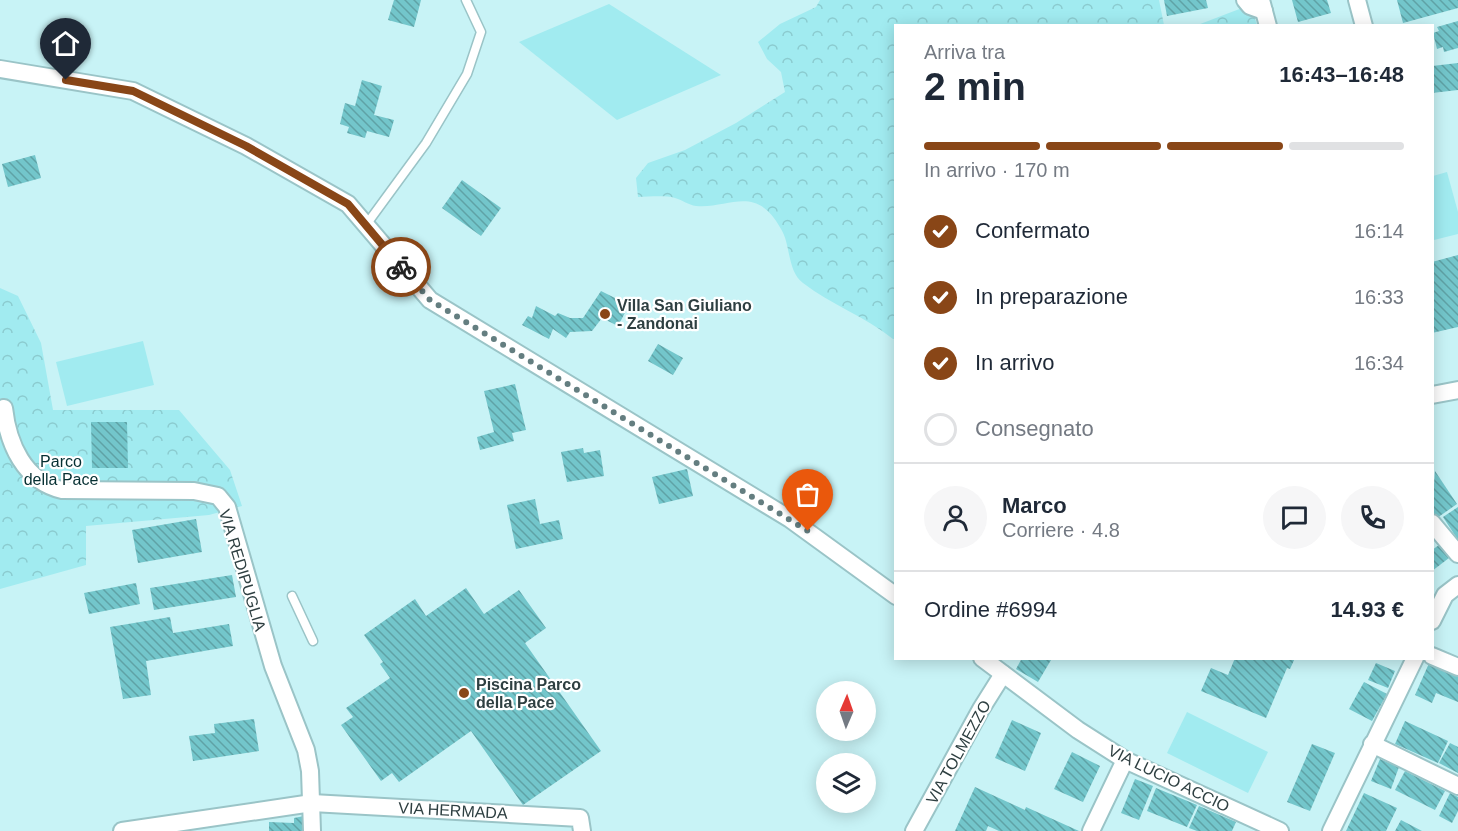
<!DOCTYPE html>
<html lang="it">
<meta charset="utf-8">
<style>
:root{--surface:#fff;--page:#f6f6f7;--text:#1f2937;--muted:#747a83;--line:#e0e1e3;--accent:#894617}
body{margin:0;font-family:Arial,sans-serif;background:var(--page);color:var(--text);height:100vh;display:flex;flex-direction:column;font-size:22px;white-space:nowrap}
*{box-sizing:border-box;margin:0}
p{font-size:20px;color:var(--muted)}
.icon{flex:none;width:33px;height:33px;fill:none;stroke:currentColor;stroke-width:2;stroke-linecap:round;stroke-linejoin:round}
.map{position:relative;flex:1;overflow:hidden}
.details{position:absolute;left:894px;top:24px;width:540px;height:636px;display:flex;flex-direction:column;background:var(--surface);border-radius:0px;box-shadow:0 3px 15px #0003}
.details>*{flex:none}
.needle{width:39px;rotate:2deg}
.controls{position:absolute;left:816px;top:681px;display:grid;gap:12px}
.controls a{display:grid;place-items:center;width:60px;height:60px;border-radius:50%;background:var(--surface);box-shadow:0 3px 15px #0003;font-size:30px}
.pin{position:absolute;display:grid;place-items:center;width:51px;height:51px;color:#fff;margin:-62px -26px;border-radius:50% 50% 50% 0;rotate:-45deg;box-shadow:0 0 6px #0007}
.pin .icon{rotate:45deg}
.courier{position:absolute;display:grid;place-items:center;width:60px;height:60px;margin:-30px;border:4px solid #894617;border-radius:50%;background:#fff;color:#222;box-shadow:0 2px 8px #0007}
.headline em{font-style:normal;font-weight:700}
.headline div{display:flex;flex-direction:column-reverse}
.headline{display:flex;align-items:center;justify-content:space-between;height:102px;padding:0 30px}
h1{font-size:39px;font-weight:700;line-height:45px}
.bar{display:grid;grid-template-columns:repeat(4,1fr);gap:9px 6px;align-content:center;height:72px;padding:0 30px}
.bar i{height:8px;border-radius:4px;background:var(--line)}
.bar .selected{background:var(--accent)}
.bar p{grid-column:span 4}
.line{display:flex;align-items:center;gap:15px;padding:0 30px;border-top:2px solid var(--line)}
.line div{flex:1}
.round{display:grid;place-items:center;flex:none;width:63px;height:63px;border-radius:32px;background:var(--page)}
ol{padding:0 30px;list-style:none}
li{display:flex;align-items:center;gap:18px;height:66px}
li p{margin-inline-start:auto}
li .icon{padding:6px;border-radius:50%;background:var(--accent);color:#fff;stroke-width:4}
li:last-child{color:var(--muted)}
li i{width:33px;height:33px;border:3px solid var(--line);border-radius:50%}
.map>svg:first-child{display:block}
.green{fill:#a1ebf0}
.forest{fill:url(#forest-crowns)}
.building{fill:url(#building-back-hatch)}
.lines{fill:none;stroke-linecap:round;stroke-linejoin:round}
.lane-casing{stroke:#9ac4c7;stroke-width:11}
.street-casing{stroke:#9ac4c7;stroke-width:20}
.lane{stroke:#fff;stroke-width:8}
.street{stroke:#fff;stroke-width:16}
.done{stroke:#647e80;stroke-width:6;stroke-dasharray:0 10.8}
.route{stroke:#894617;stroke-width:8}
.poi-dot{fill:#894617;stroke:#fff;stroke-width:2}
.labels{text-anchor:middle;stroke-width:4.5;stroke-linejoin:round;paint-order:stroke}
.poi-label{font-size:16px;font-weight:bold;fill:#2e3f41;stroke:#fff;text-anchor:start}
.park-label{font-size:16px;fill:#052f32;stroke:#fff}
.street-label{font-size:16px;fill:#2e3f41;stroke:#fff}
</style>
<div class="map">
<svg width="1458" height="831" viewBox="0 0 1458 831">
<defs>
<pattern id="forest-crowns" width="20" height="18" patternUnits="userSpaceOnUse" patternTransform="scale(1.5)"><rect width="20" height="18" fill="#a1ebf0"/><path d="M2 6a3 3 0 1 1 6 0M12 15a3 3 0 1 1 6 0" fill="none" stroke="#8bcbcf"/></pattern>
<pattern id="building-back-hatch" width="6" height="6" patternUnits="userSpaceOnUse" patternTransform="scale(1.5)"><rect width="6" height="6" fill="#73c6cb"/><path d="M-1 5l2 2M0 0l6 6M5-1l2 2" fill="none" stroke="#5fa2a6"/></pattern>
</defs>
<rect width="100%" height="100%" fill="#c8f3f6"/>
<g class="green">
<polygon points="609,4 721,75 617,120 519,42"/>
<polygon points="1447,172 1458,212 1458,234 1434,240 1433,176"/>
<polygon points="143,341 154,385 67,406 56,362"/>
<polygon points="1187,712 1268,752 1248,793 1167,753"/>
</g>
<g class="forest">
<path d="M820,0h339l5,25h11l-279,1v313h-3c-28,-23 -62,-34 -90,-56 -16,-12 -12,-38 -22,-54 -25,-46 -51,-20 -85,-23 -8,-1 -13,-6 -21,-8 -11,-3 -26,-1 -37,-1l-2,-19 12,-15 37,-13 51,-27 49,-31 -4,-20 -14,-13 -9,-17 22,-18 36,-17z"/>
<polygon points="1242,8 1253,13 1257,25 1195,26"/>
<polygon points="0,288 18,296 41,343 53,410 179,410 230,470 242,506 209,515 86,526 86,565 0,589"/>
</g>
<g class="building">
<polygon points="394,0 421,0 414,27 388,20"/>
<polygon points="1164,0 1206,0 1208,8 1167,16"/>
<polygon points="1292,0 1327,0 1331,13 1298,22"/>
<polygon points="1397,0 1458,0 1458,8 1403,23"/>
<polygon points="1458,21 1458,48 1444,52 1443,47 1437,49 1433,33 1439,31 1437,27"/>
<polygon points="1458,63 1458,90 1432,93 1432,66"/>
<polygon points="362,80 382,86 374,115 394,120 389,137 367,131 365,138 347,133 349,127 340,124 345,103 355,106"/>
<polygon points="35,155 41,178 8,187 2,164"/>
<polygon points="462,180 501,208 481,236 442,208"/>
<polygon points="1458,255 1458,327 1432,333 1432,262"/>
<polygon points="601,291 629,305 618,326 602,318 592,331 570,332 566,338 553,329 549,339 522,325 528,316 532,318 536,306 555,316 558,313 570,318 583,318"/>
<polygon points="658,344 683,358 673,375 648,361"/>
<polygon points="515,384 526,430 512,433 514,441 480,450 477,437 494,432 484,391"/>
<polygon points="91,422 127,422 128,468 92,468"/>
<polygon points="583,448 584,453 600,450 604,476 567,482 561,452"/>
<polygon points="687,469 693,496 659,504 652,477"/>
<polygon points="1435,471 1457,504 1437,518 1432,511"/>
<polygon points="535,499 540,524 559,520 563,539 516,549 507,505"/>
<polygon points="1458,507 1458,540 1443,517"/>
<polygon points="196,519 202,552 138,563 132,530"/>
<polygon points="1439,545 1449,558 1432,571 1432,550"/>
<polygon points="232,575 236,597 154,610 150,588"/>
<polygon points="136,583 140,604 89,614 84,593"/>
<polygon points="466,588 484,614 519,590 546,628 525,643 601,751 523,805 471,731 399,782 392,773 381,781 341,725 353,717 346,708 390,678 380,664 383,662 364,635 415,599 426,616"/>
<polygon points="170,617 173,633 229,624 233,646 146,661 151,695 123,699 110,627"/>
<polygon points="1022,658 1048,658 1051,660 1038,682 1016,669"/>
<polygon points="1235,658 1295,658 1290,669 1287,668 1266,718 1201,691 1211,668 1228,675"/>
<polygon points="1430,661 1458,673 1458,702 1436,693 1432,703 1415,695"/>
<polygon points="1376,663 1395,671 1388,688 1368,680"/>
<polygon points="1364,682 1387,694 1372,721 1349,709"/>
<polygon points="254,719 259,751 193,761 189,736 215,733 214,724"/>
<polygon points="1012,720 1041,733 1025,771 995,758"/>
<polygon points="1405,721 1448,741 1438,763 1395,744"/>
<polygon points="1450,743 1458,747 1458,773 1439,763"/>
<polygon points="1312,744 1335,753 1310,811 1287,802"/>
<polygon points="1072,752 1100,766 1083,802 1054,789"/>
<polygon points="1380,759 1399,767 1391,789 1371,781"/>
<polygon points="1405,771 1445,791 1435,810 1395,790"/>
<polygon points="1135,779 1153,786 1139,820 1121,813"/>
<polygon points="975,787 1025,810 1026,807 1079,831 999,831 988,826 986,831 955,831"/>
<polygon points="1156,788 1197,805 1187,827 1147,811"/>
<polygon points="1364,793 1397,808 1386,831 1346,831"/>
<polygon points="1450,793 1458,797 1458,811 1452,823 1439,816"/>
<polygon points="1199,806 1236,822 1232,831 1197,831 1189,828"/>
<polygon points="304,816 304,831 269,831 269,822 294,823 294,818"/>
<polygon points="1401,820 1422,831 1395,831"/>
</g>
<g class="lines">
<g class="lane-casing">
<g id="lane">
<polyline points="366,225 426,143 467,74 481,32 466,0"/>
<polyline points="292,596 313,641"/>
</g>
</g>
<g class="street-casing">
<g id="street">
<polyline points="1245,0 1250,6 1264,11"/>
<polyline points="1261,0 1268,26"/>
<polyline points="1357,0 1364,26"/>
<polyline points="0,69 133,91 246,146 348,204 430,300 790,519 896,596"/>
<polyline points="1432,395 1458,390"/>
<path d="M4,408c4,36 20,73 58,82l132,1 24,5 9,11 46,159 33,84 4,21 2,60"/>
<polyline points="1432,523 1458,554"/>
<polyline points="1432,621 1445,595 1458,585"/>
<polyline points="1432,656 1458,667"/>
<polyline points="982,658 1078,730 1125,760 1280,831"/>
<polyline points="1372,744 1458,786"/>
<polyline points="122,831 312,803 580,818 582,831"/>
<polyline points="914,831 981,709 1003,674"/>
<polyline points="1091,831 1125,760"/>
<polyline points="1331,831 1415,658"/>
</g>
</g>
<use href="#lane" class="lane"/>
<use href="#street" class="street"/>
</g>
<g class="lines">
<polyline class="done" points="401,267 430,300 808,531"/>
<polyline class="route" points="66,80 133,91 246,146 348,204 401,267"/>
</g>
<g class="poi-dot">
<circle cx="605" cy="314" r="6"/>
<circle cx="464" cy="693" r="6"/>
</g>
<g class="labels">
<g class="poi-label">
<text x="617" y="311">Villa San Giuliano<tspan x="617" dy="18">- Zandonai</tspan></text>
<text x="476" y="690">Piscina Parco<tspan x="476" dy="18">della Pace</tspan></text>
</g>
<g class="park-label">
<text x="61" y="467">Parco<tspan x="61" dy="18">della Pace</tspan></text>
</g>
<g class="street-label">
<text transform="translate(243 570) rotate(73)" y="6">VIA REDIPUGLIA</text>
<text transform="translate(958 752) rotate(-61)" y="6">VIA TOLMEZZO</text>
<text transform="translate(1169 778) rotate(26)" y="6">VIA LUCIO ACCIO</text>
<text transform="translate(453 810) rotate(3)" y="6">VIA HERMADA</text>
</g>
</g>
</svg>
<div class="controls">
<a><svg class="needle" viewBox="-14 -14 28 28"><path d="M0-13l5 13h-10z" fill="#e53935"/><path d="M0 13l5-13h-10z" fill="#747a83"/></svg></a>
<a><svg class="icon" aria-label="layers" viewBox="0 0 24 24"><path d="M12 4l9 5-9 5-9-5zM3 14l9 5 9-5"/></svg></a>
</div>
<div class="pin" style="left:808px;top:531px;background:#ea580c"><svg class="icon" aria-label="bag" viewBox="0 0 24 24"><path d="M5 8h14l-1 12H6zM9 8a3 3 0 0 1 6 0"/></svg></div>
<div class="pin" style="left:66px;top:80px;background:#1f2937"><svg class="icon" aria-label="home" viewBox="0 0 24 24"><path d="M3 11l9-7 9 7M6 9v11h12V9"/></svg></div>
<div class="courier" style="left:401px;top:267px"><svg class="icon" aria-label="bike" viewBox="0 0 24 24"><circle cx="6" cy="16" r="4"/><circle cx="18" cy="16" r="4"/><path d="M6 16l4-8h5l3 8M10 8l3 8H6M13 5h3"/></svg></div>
<section class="details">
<div class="headline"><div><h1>2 min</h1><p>Arriva tra</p></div><em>16:43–16:48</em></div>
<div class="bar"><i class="selected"></i><i class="selected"></i><i class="selected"></i><i></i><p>In arrivo · 170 m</p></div>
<ol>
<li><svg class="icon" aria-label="check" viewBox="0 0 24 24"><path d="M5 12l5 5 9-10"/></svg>Confermato<p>16:14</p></li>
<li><svg class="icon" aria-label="check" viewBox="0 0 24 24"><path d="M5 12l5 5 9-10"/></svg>In preparazione<p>16:33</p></li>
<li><svg class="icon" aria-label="check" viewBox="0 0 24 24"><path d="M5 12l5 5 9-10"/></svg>In arrivo<p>16:34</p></li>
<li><i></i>Consegnato</li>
</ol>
<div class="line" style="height:108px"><a class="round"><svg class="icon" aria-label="person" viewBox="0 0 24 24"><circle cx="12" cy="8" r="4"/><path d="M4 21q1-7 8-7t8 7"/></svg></a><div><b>Marco</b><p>Corriere · 4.8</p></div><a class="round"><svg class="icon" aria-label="chat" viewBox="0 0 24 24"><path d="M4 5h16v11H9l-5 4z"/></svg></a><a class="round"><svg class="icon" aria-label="phone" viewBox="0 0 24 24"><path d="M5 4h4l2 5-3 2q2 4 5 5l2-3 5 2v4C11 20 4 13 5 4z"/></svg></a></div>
<div class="line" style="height:78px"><div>Ordine #6994</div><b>14.93 €</b></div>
</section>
</div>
